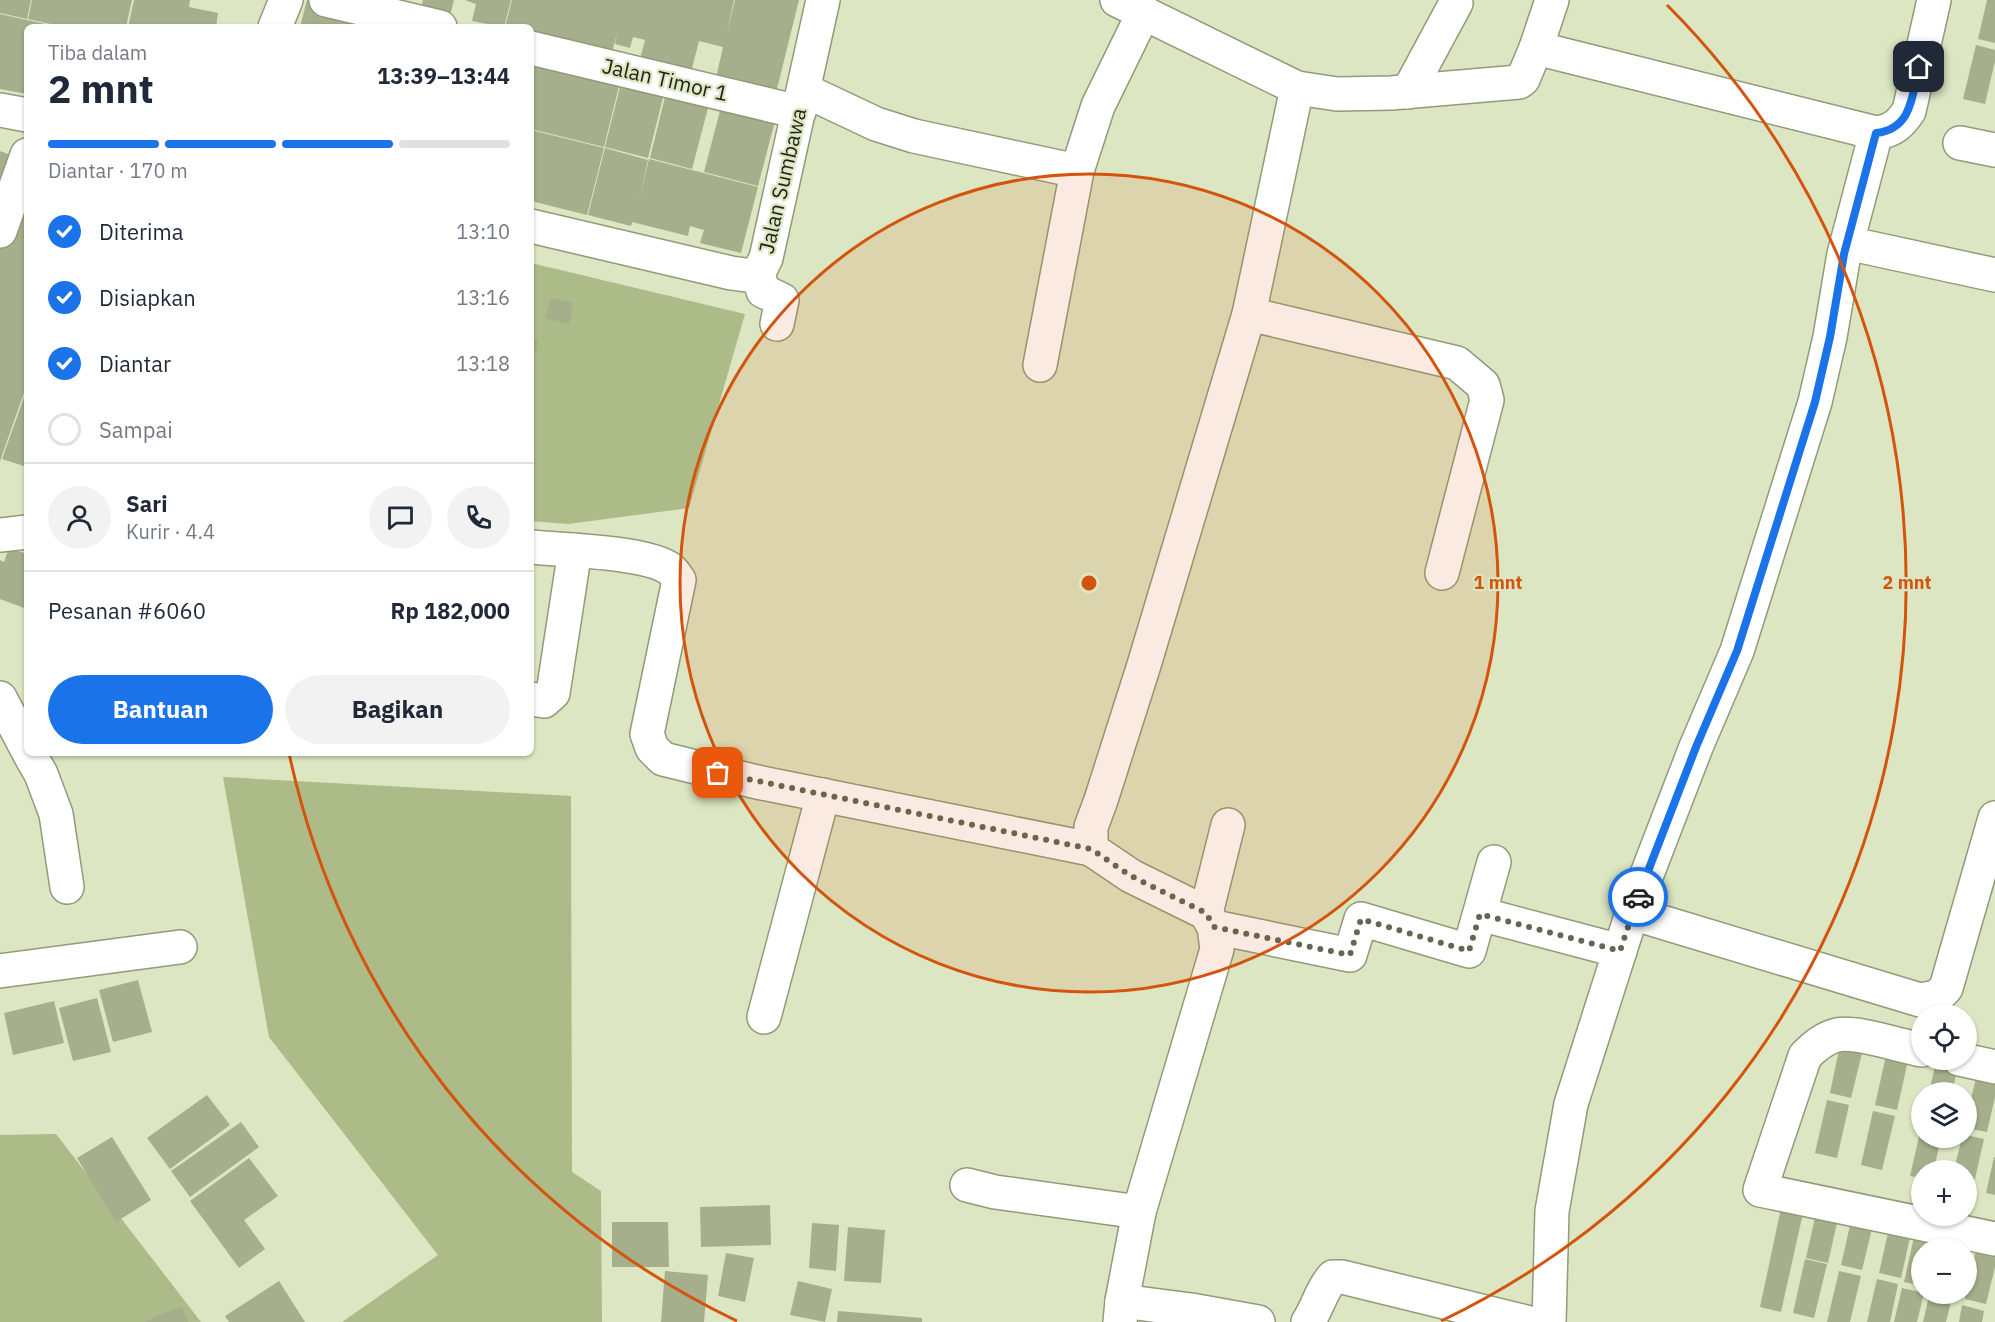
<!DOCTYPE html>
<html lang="id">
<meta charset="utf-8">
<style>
:root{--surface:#fff;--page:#f2f2f3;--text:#1f2937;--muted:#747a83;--line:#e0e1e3;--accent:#1a73e8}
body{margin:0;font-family:"IBM Plex Sans",sans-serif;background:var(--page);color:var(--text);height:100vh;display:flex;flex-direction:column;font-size:22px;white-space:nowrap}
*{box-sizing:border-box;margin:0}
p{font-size:20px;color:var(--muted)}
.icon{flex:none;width:33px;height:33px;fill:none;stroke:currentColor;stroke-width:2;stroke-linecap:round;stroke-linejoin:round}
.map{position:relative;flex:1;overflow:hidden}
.drawer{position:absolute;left:24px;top:24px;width:510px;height:732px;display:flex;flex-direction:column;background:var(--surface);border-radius:9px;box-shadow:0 2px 4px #0004}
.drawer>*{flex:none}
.fabs{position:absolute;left:1911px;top:1004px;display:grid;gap:12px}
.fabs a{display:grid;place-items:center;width:66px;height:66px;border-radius:50%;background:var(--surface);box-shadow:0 2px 4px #0004;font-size:30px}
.pin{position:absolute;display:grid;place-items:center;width:51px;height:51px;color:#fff;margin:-26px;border-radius:12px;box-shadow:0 3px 9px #0006}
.courier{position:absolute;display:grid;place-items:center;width:60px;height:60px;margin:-30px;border:4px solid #1a73e8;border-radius:50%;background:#fff;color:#222;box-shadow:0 2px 8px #0007}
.overview em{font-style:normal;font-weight:700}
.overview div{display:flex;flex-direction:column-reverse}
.overview{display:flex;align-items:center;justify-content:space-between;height:102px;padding:0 24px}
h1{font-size:39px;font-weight:700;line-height:45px}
.bar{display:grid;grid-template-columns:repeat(4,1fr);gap:9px 6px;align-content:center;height:72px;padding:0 24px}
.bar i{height:8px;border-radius:4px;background:var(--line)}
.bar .current{background:var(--accent)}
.bar p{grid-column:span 4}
.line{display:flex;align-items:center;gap:15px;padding:0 24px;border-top:2px solid var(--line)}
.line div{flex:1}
.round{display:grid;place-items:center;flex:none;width:63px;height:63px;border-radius:32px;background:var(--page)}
ol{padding:0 24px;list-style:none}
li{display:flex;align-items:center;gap:18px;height:66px}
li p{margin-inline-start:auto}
li .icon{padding:6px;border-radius:50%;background:var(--accent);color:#fff;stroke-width:4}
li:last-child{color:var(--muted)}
li i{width:33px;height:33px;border:3px solid var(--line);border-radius:50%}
.cta{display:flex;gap:12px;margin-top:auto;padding:12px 24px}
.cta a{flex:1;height:69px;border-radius:36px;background:var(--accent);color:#fff;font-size:24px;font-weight:700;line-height:69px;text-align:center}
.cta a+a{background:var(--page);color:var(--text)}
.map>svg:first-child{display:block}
.green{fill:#acbb87}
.building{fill:#a5af8c}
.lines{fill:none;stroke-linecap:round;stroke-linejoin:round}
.minor-casing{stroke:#919b79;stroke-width:36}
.minor{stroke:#fff;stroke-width:33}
.done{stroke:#616752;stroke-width:6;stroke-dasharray:0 10.8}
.route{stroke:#1a73e8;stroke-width:8}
.ring{fill:none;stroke:#d4540d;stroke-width:3}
.labels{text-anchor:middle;stroke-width:4.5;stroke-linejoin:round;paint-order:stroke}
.street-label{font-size:21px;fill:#1f2315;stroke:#dce6c2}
.centre{fill:#d4540d;stroke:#dce6c2;stroke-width:3}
.ring-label{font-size:18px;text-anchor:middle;font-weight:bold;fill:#d4540d;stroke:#dce6c2;stroke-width:4.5;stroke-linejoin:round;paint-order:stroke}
</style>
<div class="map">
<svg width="1995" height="1322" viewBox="0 0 1995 1322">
<rect width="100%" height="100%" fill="#dce6c2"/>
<g class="green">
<polygon points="531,263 745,314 689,508 568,524 531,521"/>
<polygon points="223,777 571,796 572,1172 601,1191 602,1322 342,1322 438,1255 269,1037"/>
<polygon points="56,1134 201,1322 0,1322 0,1135"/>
</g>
<g class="building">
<polygon points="0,0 31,0 27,19 0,13"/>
<polygon points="32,0 132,0 126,27 64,27 28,19"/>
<polygon points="134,0 190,0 189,7 218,13 216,27 128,27"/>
<polygon points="307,0 395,22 394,27 300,27"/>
<polygon points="423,0 454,0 450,15 421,8"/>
<polygon points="465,0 511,0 504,27 472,21 476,4"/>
<polygon points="512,0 734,0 727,32 735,0 799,0 775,97 715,82 723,47 699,41 690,76 639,63 645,40 633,37 630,48 615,44 617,34 611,55 531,36 531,27 505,27"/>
<polygon points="1987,0 1995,0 1995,43 1978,39"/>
<polygon points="0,14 54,26 27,27 27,94 0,89"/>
<polygon points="1976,45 1995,50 1995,61 1985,104 1963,99"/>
<polygon points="531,55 621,78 604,147 531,129"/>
<polygon points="622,79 665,89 648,158 605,147"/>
<polygon points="665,97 708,108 692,169 650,158"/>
<polygon points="722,103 776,117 758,186 704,172"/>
<polygon points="531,130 604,148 587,215 531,201"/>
<polygon points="605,148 648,160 639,200 649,159 758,187 741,253 700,243 704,230 690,226 688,236 632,222 631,226 588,215"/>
<polygon points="0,151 16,157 0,189"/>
<polygon points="27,206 27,384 0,461 0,248 12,214 23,217"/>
<polygon points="551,298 573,303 569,324 545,318"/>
<polygon points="531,339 538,341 534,357 531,357"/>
<polygon points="27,389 27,467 2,459"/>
<polygon points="9,548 27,554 27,609 0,599 0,560 4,562"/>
<polygon points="138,980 152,1032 113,1042 99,990"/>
<polygon points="97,998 111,1052 73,1061 59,1008"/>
<polygon points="54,1001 64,1043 13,1055 4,1013"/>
<polygon points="1841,1040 1864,1045 1851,1098 1830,1093"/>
<polygon points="1887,1051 1909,1056 1897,1110 1875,1105"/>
<polygon points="1936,1062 1958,1067 1952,1092 1929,1092"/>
<polygon points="1977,1074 1995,1078 1995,1097 1987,1132 1966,1128 1966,1119"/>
<polygon points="207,1095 230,1125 170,1169 147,1138"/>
<polygon points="1827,1100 1849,1105 1837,1158 1815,1153"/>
<polygon points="1873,1111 1895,1116 1882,1170 1861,1165"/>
<polygon points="241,1122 259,1147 190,1197 171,1171"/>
<polygon points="1921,1128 1922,1137 1941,1137 1934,1170 1922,1170 1922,1178 1910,1176"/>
<polygon points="1966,1135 1984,1139 1972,1192 1966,1191 1966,1170 1954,1170 1962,1137 1966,1137"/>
<polygon points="112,1137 151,1200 116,1222 77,1158"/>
<polygon points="1994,1157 1995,1157 1995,1195 1986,1193"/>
<polygon points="249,1158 278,1196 244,1220 265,1249 239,1268 190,1201"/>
<polygon points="1783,1199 1805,1204 1781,1312 1760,1307"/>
<polygon points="1818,1204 1840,1209 1828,1263 1806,1258"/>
<polygon points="770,1205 771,1245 701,1247 700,1207"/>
<polygon points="1853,1212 1875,1216 1862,1270 1841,1265"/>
<polygon points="1891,1219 1913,1224 1901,1278 1879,1273"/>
<polygon points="612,1222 668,1222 669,1267 612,1267"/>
<polygon points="812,1223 839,1225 836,1271 809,1268"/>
<polygon points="848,1227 885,1230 881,1283 844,1281"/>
<polygon points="1916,1228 1938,1233 1935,1248 1922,1248 1922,1286 1904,1282"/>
<polygon points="1977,1245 1995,1250 1995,1267 1986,1304 1965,1299"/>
<polygon points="726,1253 754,1258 745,1302 718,1296"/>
<polygon points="1805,1259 1827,1264 1814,1318 1793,1313"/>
<polygon points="665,1271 708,1275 704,1322 661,1322"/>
<polygon points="1839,1271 1861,1276 1850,1322 1827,1322"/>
<polygon points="1877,1279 1898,1284 1890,1322 1867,1322"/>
<polygon points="279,1281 305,1322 229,1322 225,1316"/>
<polygon points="798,1281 832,1289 825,1322 790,1315"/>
<polygon points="1902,1288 1924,1293 1917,1322 1894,1322"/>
<polygon points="1929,1296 1951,1302 1946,1322 1923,1322"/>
<polygon points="1962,1305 1984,1311 1982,1322 1959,1322"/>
<polygon points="182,1306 188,1322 144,1322"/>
<polygon points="838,1311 922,1318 922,1322 837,1322"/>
</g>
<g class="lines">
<g class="minor-casing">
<g id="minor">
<polyline points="326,0 440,27"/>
<polyline points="1117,0 1297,88 1337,94 1391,93 1519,82 1523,79 1536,48 1552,0"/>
<polyline points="275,27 286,0"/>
<polyline points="531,48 799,112"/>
<path d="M1536,48l340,85c17,-2 24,-9 33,-22l25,-111"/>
<polyline points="804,90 876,124 914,136 1077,171"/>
<polyline points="1408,92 1456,3"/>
<polyline points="0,110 27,115"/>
<polyline points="1960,143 1995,150"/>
<polyline points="531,226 731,273 746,275 758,274 766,258 823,0"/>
<polyline points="0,231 27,155"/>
<polyline points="1847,243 1995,275"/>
<polyline points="758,274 763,291 782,300 777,324"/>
<polyline points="1249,314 1457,363 1483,385 1487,400 1442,573"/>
<polyline points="1040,365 1077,171 1098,106 1144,12"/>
<polyline points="0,535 27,532"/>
<path d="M531,547c32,3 116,5 139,22 4,3 6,7 9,11l-32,154 5,14 11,11 94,23 334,67"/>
<polyline points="0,698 27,749"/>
<polyline points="531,699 544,701 553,693 575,550"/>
<polyline points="29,753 41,774 56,814 67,887"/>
<polyline points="1206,913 1228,825"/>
<polyline points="1632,913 1920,1000 1937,997 1946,988 1995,818"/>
<polyline points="1480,914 1620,951"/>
<polyline points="1214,927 1350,955 1361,919 1469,951 1494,862"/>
<polyline points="0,971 180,947"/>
<polyline points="764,1017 823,795"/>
<path d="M1922,1050c-22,-4 -65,-19 -85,-15 -13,3 -23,12 -32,21l-45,134 235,49"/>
<polyline points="1959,1059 1995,1067"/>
<polyline points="967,1185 995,1192 1139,1212"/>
<polyline points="1122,1301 1191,1310 1258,1322"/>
<polyline points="1120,1322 1122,1301 1139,1212 1217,949 1214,927 1206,913 1131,876 1091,849 1091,827 1101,800 1144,665 1249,314 1297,88"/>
<path d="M1308,1322c10,-15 13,-32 25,-45h9l184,45"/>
<polyline points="1549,1322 1552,1211 1571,1104 1632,913 1696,747 1737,651 1815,402 1830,337 1844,254 1876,133"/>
</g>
</g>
<use href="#minor" class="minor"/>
</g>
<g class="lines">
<polyline class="done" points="718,773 1091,849 1131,876 1206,913 1214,927 1350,955 1361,919 1469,951 1480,914 1620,951 1638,897"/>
<path class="route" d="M1638,897l58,-150 41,-96 78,-249 15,-65 14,-83 32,-121c36,-4 36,-37 43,-66"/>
</g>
<circle cx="1089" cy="583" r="409" fill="#d4540d" fill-opacity=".12"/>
<g class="ring">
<circle cx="1089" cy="583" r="409"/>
<path d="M737 1321A818 818 0 0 1 289 753M1667 5A818 818 0 0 1 1441 1321"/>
</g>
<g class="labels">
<g class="street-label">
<text transform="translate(665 80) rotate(13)" y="7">Jalan Timor 1</text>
<text transform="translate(783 181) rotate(-77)" y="7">Jalan Sumbawa</text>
</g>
</g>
<circle cx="1089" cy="583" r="9" class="centre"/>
<g class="ring-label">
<text x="1498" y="589">1 mnt</text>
<text x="1907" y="589">2 mnt</text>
</g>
</svg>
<div class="fabs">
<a><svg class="icon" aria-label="locate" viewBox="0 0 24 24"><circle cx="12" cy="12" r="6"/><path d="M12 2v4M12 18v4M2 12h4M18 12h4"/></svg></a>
<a><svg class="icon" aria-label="layers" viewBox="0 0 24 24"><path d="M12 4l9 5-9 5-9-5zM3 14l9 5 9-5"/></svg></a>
<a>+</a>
<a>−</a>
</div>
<div class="pin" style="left:718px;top:773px;background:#ea580c"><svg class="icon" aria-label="bag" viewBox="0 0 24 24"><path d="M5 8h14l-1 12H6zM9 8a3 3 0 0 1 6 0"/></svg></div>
<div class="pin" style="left:1919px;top:67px;background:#1f2937"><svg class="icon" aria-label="home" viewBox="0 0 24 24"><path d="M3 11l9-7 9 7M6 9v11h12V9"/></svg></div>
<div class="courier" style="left:1638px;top:897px"><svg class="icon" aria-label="car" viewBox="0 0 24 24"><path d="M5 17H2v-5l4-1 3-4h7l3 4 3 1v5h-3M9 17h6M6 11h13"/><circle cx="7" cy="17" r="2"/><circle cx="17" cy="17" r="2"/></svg></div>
<section class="drawer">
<div class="overview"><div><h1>2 mnt</h1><p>Tiba dalam</p></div><em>13:39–13:44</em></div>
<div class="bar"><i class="current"></i><i class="current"></i><i class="current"></i><i></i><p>Diantar · 170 m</p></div>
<ol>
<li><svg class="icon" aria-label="check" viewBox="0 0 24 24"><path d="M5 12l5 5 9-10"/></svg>Diterima<p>13:10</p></li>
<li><svg class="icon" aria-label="check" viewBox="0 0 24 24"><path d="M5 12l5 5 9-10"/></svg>Disiapkan<p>13:16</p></li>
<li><svg class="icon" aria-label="check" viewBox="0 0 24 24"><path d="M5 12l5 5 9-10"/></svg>Diantar<p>13:18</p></li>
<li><i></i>Sampai</li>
</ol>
<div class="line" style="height:108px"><a class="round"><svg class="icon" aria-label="person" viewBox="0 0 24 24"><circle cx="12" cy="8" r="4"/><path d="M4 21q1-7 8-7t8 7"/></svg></a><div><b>Sari</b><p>Kurir · 4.4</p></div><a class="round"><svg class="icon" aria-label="chat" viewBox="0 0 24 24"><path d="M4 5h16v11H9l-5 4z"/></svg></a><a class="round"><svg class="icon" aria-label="phone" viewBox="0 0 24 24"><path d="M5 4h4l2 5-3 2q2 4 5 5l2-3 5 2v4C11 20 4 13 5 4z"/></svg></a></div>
<div class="line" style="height:78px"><div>Pesanan #6060</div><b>Rp 182,000</b></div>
<div class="cta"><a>Bantuan</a><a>Bagikan</a></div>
</section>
</div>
